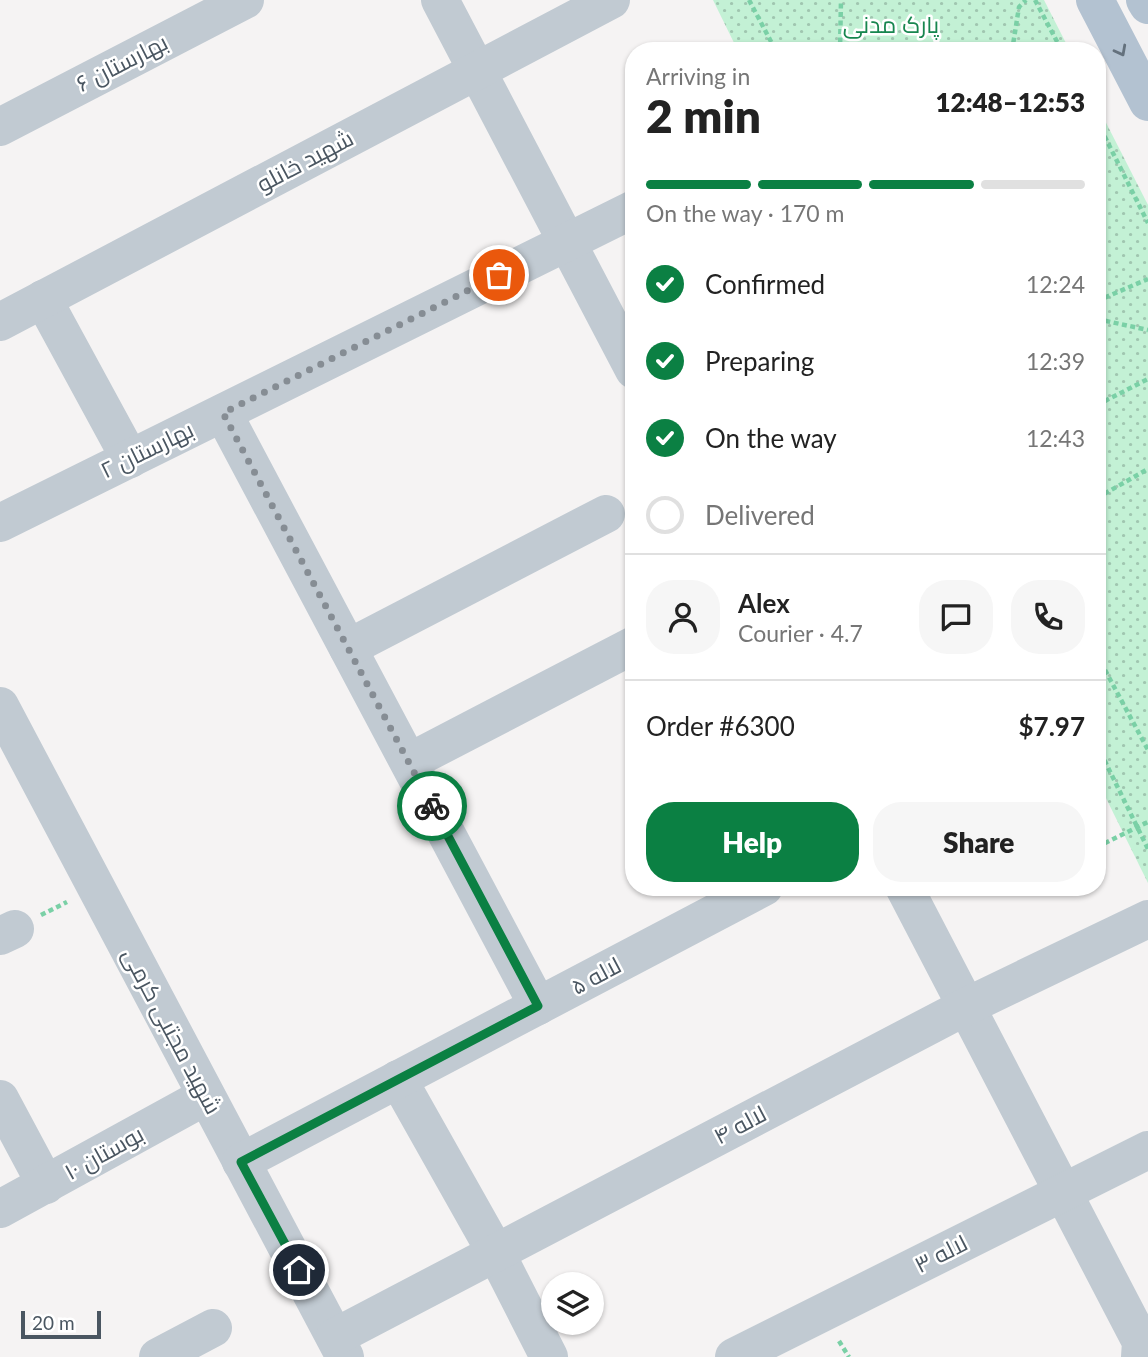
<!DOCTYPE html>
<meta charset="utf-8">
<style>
:root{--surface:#fff;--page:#f6f6f6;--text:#222;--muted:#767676;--line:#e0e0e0;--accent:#0b8043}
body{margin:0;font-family:Lato,Cairo,sans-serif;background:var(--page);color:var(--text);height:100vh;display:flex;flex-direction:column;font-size:26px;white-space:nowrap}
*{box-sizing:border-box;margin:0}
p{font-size:23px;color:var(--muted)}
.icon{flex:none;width:38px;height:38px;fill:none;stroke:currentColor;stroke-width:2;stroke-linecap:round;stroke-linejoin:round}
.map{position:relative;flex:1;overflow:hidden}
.side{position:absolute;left:625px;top:42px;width:481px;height:854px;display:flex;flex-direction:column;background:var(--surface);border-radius:28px;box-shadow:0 2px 5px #0004}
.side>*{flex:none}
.fabs{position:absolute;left:541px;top:1272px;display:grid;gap:14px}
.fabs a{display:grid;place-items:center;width:63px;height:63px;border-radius:50%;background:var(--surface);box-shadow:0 2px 5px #0004;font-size:35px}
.scale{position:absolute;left:21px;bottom:18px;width:80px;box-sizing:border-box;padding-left:7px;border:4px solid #4a5661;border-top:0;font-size:19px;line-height:24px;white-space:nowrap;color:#4a5661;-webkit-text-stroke:5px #fff;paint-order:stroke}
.pin{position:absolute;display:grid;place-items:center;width:60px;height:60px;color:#fff;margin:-30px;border:4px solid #fff;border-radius:50%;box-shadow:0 2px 7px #0007}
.courier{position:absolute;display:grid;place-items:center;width:70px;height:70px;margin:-35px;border:5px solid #0b8043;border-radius:50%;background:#fff;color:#222;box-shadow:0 2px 9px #0007}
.overview em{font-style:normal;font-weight:800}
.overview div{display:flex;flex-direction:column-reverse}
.overview{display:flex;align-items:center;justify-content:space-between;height:119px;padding:0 21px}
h1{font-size:46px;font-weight:800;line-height:52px}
.bar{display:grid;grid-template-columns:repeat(4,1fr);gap:10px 7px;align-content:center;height:84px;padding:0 21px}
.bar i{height:9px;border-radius:5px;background:var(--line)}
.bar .active{background:var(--accent)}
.bar p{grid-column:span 4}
.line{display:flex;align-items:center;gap:18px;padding:0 21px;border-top:2px solid var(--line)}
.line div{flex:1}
.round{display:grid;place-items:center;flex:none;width:74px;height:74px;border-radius:28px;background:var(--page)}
ol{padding:0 21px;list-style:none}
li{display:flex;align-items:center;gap:21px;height:77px}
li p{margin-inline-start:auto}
li .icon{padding:7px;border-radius:50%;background:var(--accent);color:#fff;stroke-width:4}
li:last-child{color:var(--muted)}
li i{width:38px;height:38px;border:4px solid var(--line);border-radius:50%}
.cta{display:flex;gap:14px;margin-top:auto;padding:14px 21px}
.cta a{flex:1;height:80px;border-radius:28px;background:var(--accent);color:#fff;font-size:28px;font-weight:800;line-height:80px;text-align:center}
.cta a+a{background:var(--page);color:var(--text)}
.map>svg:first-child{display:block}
.park{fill:url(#park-dots)}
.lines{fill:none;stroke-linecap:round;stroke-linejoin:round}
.path{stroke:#7ad0a6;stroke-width:4.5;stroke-dasharray:5 3.5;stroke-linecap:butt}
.minor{stroke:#c1cad2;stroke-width:38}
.major{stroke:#b3c2d1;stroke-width:38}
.oneway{stroke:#64717d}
.done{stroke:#868d94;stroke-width:7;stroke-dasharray:0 12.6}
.route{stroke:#0b8043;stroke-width:9}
.labels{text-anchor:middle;stroke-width:5;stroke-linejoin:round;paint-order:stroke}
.park-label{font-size:23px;fill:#17864f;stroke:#fff}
.street-label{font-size:23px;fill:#4a5661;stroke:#fff}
</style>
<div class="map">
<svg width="1148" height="1357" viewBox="0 0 1148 1357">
<defs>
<pattern id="park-dots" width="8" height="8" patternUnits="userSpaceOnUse" patternTransform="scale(1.75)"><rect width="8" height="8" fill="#c3f1d5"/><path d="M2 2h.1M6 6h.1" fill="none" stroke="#a0c6b0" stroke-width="1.8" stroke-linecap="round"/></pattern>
</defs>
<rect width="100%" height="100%" fill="#f5f3f3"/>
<g class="park">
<polygon points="713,0 1044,0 1070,51 738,51"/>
<polygon points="1097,105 1148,205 1148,883 1097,780"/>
</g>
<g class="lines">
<g class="path">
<polyline points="749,0 776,51"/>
<polyline points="1035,0 1062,51"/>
<polyline points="840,51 841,0"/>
<polyline points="1012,51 1019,7 1026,0"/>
<polyline points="1097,121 1148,223"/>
<polyline points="1097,301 1148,279"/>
<polyline points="1097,319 1148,330"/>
<polyline points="1097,405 1148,379"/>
<polyline points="1097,498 1148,469"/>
<polyline points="1097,655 1148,750"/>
<polyline points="1097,745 1148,849"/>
<polyline points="1097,847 1148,822"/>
<polyline points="41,915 67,902"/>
<polyline points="839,1341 849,1357"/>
</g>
<g class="minor">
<polyline points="440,0 634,370"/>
<polyline points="0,127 245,0"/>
<polyline points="43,299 130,459"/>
<polyline points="0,322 611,0"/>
<polyline points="223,413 538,1006"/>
<polyline points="0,523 634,209"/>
<polyline points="348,648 606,514"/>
<polyline points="0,706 345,1357"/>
<polyline points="409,762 634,645"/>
<polyline points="904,887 1141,1342 1140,1357"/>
<polyline points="0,936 15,929"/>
<polyline points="398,1079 496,1253 549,1357"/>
<polyline points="0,1099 46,1185"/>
<polyline points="241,1162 764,887"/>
<polyline points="0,1209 206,1096"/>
<polyline points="335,1337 967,1006 1148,919"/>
<polyline points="158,1357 213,1328"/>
<polyline points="734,1357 1148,1150"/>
</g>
<g class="major">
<polyline points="1095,0 1148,102"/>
<polyline points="1145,0 1148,5"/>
</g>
</g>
<defs><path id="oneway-chevron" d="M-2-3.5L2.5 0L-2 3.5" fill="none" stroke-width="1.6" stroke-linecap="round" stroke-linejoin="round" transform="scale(1.75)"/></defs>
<use class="oneway" href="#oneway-chevron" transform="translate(1121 51) rotate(62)"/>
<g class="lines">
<polyline class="done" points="432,806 223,413 499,275"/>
<polyline class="route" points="299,1270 241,1162 538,1006 432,806"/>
</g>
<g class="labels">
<g class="park-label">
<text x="891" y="33">پارک مدنی</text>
</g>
<g class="street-label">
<text transform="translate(122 63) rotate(-27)" y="8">بهارستان ۶</text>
<text transform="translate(305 161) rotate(-28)" y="8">شهید خانلو</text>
<text transform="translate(147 450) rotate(-26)" y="8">بهارستان ۲</text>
<text transform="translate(596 976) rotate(-28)" y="8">لاله ۵</text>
<text transform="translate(172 1031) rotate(62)" y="8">شهید مجتبی کرمی</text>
<text transform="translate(740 1125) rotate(-28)" y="8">لاله ۴</text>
<text transform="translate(104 1153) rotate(-29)" y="8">بوستان ۱۰</text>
<text transform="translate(941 1254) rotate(-27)" y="8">لاله ۳</text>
</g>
</g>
</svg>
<div class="fabs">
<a><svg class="icon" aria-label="layers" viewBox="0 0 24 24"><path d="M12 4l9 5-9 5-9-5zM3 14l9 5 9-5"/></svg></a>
</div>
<div class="scale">20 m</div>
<div class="pin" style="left:499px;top:275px;background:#ea580c"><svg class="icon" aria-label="bag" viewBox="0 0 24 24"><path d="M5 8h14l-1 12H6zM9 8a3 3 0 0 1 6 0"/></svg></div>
<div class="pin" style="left:299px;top:1270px;background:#1f2937"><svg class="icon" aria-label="home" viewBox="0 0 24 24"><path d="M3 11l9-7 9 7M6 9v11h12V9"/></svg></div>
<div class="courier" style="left:432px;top:806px"><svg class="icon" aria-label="bike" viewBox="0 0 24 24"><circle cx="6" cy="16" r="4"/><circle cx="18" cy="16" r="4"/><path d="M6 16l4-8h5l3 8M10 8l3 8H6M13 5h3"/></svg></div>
<section class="side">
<div class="overview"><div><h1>2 min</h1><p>Arriving in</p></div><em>12:48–12:53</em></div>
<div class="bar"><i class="active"></i><i class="active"></i><i class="active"></i><i></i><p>On the way · 170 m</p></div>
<ol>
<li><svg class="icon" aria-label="check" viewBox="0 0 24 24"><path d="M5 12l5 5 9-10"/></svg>Confirmed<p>12:24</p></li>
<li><svg class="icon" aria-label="check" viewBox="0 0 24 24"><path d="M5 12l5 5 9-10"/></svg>Preparing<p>12:39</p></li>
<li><svg class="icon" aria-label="check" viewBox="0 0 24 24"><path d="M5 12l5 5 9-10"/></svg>On the way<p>12:43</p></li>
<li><i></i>Delivered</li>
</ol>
<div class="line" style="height:126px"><a class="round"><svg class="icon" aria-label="person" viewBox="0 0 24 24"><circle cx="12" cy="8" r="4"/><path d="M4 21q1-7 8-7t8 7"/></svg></a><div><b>Alex</b><p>Courier · 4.7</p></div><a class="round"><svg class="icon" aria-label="chat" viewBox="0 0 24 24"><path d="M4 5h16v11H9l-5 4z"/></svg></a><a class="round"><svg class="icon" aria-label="phone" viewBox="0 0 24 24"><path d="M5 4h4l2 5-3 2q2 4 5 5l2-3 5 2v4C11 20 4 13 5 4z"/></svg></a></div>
<div class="line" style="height:91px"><div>Order #6300</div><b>$7.97</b></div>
<div class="cta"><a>Help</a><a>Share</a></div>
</section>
</div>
